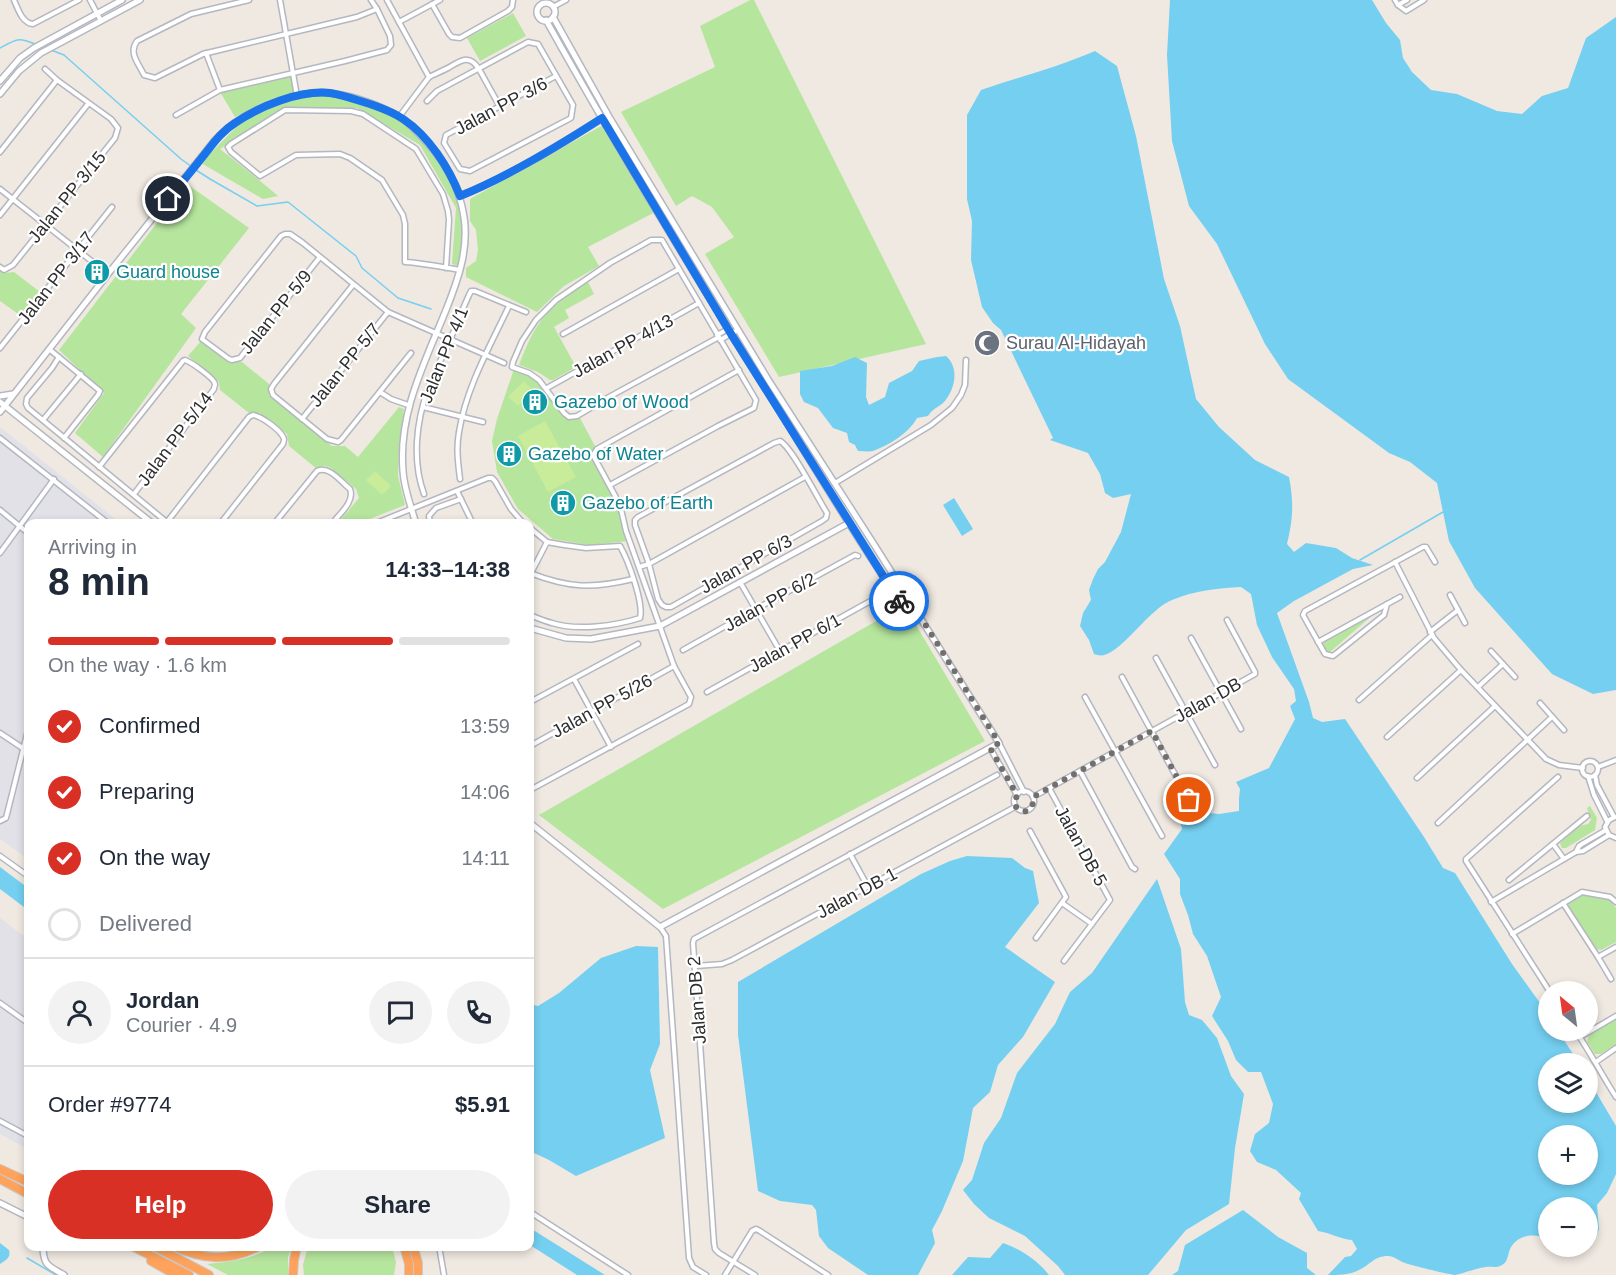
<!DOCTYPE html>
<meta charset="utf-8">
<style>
:root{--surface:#fff;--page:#f2f2f3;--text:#1f2937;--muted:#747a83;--line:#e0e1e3;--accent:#d93025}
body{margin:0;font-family:Arial,sans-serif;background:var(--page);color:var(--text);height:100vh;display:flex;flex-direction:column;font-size:22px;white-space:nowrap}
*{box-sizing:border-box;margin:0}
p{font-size:20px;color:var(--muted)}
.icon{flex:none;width:33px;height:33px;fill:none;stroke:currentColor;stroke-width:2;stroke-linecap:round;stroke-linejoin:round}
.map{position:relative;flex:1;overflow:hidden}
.details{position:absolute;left:24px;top:519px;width:510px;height:732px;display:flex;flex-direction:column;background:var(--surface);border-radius:12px;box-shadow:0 3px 9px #0003}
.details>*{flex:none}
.needle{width:39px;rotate:331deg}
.fabs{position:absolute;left:1538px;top:981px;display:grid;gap:12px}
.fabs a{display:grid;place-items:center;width:60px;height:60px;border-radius:50%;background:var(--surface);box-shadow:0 3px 9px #0003;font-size:30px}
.pin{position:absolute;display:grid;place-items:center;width:51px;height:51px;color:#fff;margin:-26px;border:3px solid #fff;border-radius:50%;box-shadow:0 2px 6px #0007}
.courier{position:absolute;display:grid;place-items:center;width:60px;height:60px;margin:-30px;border:4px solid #1a73e8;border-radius:50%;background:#fff;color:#222;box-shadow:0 2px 8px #0007}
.summary em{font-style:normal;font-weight:600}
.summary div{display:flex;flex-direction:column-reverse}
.summary{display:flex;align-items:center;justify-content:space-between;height:102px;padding:0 24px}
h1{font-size:39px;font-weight:600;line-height:45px}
.bar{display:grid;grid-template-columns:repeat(4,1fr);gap:9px 6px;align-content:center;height:72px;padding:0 24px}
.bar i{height:8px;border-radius:4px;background:var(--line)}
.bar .current{background:var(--accent)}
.bar p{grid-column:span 4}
.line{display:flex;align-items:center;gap:15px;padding:0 24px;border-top:2px solid var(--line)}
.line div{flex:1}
.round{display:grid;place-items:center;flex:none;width:63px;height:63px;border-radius:32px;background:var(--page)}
ol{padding:0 24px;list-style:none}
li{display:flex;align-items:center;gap:18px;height:66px}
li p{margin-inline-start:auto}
li .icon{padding:6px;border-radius:50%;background:var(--accent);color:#fff;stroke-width:4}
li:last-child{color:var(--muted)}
li i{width:33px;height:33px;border:3px solid var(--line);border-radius:50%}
.action{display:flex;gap:12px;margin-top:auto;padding:12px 24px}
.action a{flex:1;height:69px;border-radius:36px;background:var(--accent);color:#fff;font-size:24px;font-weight:600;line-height:69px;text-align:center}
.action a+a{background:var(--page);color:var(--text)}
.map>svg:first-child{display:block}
.industrial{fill:#e3e1e8}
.green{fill:#b6e59e}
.pitch{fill:#c9ec9a}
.water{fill:#75cff0;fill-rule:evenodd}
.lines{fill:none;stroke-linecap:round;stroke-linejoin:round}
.stream{stroke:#75cff0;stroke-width:1.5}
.minor-casing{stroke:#b4b7c1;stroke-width:7}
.tertiary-casing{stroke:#b4b7c1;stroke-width:8}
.secondary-casing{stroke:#b4b7c1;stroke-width:8}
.motorway-casing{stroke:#c9c9c9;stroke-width:10}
.minor{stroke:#fff;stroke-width:4}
.tertiary{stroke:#fff;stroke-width:5}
.secondary{stroke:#fff;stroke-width:5}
.motorway{stroke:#ffa35c;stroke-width:8}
.done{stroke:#726f6d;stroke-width:6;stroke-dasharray:0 10.8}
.route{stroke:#1a73e8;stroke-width:8}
.labels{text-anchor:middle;stroke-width:4.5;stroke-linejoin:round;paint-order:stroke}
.street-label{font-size:18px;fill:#2e2e2e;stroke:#fff}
.culture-label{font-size:18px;fill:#0d838f;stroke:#fff;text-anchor:start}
.worship-label{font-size:18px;fill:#5b616d;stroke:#fff;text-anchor:start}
</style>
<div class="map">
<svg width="1616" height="1275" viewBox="0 0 1616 1275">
<rect width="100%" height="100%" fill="#efe9e1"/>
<g class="industrial">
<polygon points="0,427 119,522 119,524 28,524 28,859 0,839"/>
<polygon points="0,918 28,939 28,1149 0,1134"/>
</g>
<g class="green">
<polygon points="750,0 754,0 926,344 779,377 705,254 734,237 712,207 692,196 676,206 621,112 715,67 700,26"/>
<polygon points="513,13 526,36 480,61 467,38"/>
<polygon points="292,75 294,93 267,101 235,117 220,92"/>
<path d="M331,95c25,7 53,12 73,28 34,25 65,77 60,120 -1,8 -3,15 -5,23l-7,-2 4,-56 -36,-63 -63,-37h-72l-65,41 39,31 19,16 -15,3 -62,-36 42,-43 33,-16 30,-7z"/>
<polygon points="603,125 657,211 588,247 599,266 564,286 537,312 466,277 466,268 476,261 478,250 476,230 470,221 470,199"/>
<polygon points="187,184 249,228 181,314 196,328 103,457 75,433 104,393 59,350"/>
<polygon points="0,268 6,273 14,272 40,292 21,316 0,301"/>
<path d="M588,282l6,12 -29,16 4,8 -15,9 22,40 -23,13h-3l-12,-8 -19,-7c6,-16 13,-33 24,-47 12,-15 29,-26 45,-36z"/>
<polygon points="201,341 226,361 242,362 269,384 269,394 332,446 345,446 358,457 399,407 404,409 399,445 398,476 405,505 367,520 364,523 338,523 359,498 356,489 331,468 325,466 317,469 289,446 287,434 260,413 249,413 220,390 219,382 188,356"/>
<polygon points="514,369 528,374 538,380 560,412 570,419 580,418 596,448 592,457 620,508 629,541 589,545 553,539 518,509 497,472 492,441 497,419"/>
<polygon points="904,605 985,741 663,909 539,815"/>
<polygon points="1374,614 1330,652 1326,651 1323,646 1324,641"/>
<polygon points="1590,806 1597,818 1595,830 1566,848 1562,848 1560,843 1579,826 1588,824 1591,820 1587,808"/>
<polygon points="1583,895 1610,900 1616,908 1616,942 1601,950 1597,949 1568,908 1569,903"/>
<polygon points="1616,1019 1616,1044 1601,1054 1595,1054 1587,1042 1589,1035"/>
<polygon points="308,1246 392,1247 396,1262 394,1275 304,1275 303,1265"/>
<path d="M273,1247h19l-4,10v18h-60l-21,-11c27,-3 41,-4 66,-17z"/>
</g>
<g class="pitch">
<polygon points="524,381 532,390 518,406 508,397"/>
<polygon points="545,421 576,477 548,492 518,436"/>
<polygon points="375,471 391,486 382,495 366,480"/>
</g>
<g class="water">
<polygon points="1170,0 1372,0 1386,23 1400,40 1403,58 1412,72 1431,90 1457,94 1497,111 1522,114 1542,96 1568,88 1586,38 1616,17 1616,690 1593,694 1552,674 1475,588 1449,541 1437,483 1410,462 1389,453 1288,379 1265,344 1217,244 1189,206 1172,141 1167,55"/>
<path d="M1095,51l22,15 19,70 28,143 16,47 16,73 23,28 36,33 34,17c5,26 4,42 -2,67l7,8 12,-9 30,5 16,10 21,7 -20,4 -59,32 -17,12 32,89 4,16 9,4 23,-3 79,118 19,31 12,5 57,91 36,50v16l10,1 21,32 -31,1v38h39v-25l29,49v48l-9,19 -10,12 2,24 -2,6 -10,2v-29h-39v31c-12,-6 -29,-5 -37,8 -4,7 -2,16 -11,19 -4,2 -9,0 -14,1 -10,1 -21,6 -31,8 -4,0 -45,-10 -50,-12 -6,-2 -11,-7 -17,-7 -14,0 -18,9 -29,14 -10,5 -21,5 -31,5l17,-18 6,-1 6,-7 -5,-9c-12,-1 -21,-7 -34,-9l-19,-32 2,-6 -25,-23 -19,-8 -7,-11 5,-17 14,-11 4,-19 -12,-32h-13l-12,-12 -8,-19 -16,-25 9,-19 -14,-41 -14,-22 -5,-19 -8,-21v-15l-16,-25 18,-25 -2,-13 19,-4 20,2 20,-3v-13l1,-9 -4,-7 33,-14 26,-49 -5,-13 6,-5 -2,-12 -22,-32 -15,-32 -6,-31 -10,-7c-23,1 -48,4 -69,13 -22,8 -49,51 -68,55 -2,1 -8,0 -10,-1l-5,-14 -9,-14 3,-13 8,-13 -2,-10 4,-11 5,-10 7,-7 16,-30 10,-38 -18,4 -8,-5 -5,-19 -12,-21 -38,-13 3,-2 -52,-108 -8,-7 -11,-16 -11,-47 1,-39 -5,-22v-84l14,-25c38,-13 77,-23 114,-39zM1548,1136h39v38h-39z"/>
<path d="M946,356c14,12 9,35 -3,47 -6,5 -11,6 -15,13l-11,2c-8,15 -28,27 -44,33 -4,1 -10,0 -15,0l-3,-6 -6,-3 -2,-9 -14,-5 -15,-20 -14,-6 -4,-8v-23l32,-5 23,-9 12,6 -1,34 3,8 16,-8 4,-14 23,-12 7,-10 18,-4z"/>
<polygon points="954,498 973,529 962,536 943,505"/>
<polygon points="967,856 1012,858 1025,868 1033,871 1039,903 1005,947 1055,982 1023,1037 998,1065 990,1092 973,1108 963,1161 942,1211 932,1230 935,1243 918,1275 868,1275 828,1248 819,1236 816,1210 812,1205 780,1201 758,1191 738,1035 738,982 921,874 950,861"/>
<polygon points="0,867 28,888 28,910 0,889"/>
<polygon points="1157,879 1181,949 1185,1002 1189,1015 1202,1020 1217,1038 1231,1076 1244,1094 1235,1148 1229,1204 1186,1230 1148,1275 1065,1275 1058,1266 1025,1236 989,1218 974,1204 963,1190 972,1180 984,1143 1001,1118 1017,1073 1055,1024 1070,992 1092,973"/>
<polygon points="636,946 658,947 660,1044 650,1070 665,1138 576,1176 549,1160 530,1151 530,1004 538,1006 559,993 601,958"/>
<polygon points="1243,1210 1278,1237 1307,1253 1307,1268 1316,1275 1172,1275 1178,1271 1185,1245"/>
<polygon points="530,1228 605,1275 577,1275 530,1245"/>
<path d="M0,1243l9,7c2,8 -3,10 -9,14z"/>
<path d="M1003,1243c19,7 34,17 46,32h-97l16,-18 22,1z"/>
</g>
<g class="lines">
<g class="stream">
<path d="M0,48c18,-10 18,-11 38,-3"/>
<polyline points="51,50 64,55 181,159 192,167"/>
<polyline points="196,170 210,179 257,206 288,202 356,256 362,268 398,298 431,309"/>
<polyline points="1360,560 1443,512"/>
<polyline points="27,1258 56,1275"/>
</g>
<g class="minor-casing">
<g id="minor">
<path d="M14,0c4,9 8,23 19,24l46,-24"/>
<polyline points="90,0 101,21"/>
<path d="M249,0l-58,14 -54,27c-9,12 2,23 7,34l11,3 48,-24 154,-37 20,-8 -6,-9"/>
<polyline points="280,0 297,96"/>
<polyline points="387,0 429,77 399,117"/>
<polyline points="1395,0 1398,5 1406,11 1424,0"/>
<polyline points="432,4 449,34 452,37 460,38 508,11 512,7 513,0"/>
<polyline points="1398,5 1407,0"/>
<polyline points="553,7 566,0"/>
<polyline points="399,22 440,0"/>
<polyline points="206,53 220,90"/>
<path d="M429,77c6,-3 13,-6 19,-9 12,-7 21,-15 31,1l21,38"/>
<polyline points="427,101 437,91 528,42 538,44 573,105 571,118 470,171 460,169 444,143 446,135 556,76"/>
<polyline points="176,115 220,90 345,61 387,50 391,45 390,36 377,9"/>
<polyline points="0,152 57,80"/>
<polyline points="0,189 108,274"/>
<polyline points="0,215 88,104"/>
<polyline points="320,257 240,358 232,360 229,359 202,339 205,332 281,236 285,234 290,234 303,243 388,312 504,363"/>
<polyline points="0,267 4,270 13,265 115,138 118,128 111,119 57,80 45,69"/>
<path d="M446,268l3,-48 -1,-9 -5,-17 -27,-45 -53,-35 -12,-3 -66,-1 -54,34 -3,3 3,5 29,24 36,-21 44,-1 10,4 32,22 21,35 2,9v38c18,1 36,5 55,8"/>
<polyline points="353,285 274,384 271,389 273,395 327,439 338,442 341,440 411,353"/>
<polyline points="563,334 679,269"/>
<polyline points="717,335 730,328"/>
<polyline points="720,340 738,330"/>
<polyline points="0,348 112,207"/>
<polyline points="49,349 100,391 98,395 64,438"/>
<polyline points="59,357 52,368 27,398 26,404 28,408 169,524"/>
<polyline points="547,388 699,303"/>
<polyline points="380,392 391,399 408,405"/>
<polyline points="423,407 483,422"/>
<polyline points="302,419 388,312"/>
<polyline points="43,420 81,374"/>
<polyline points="0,438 109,524"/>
<path d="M780,441c12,6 38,58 47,72l-1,5 -4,3 -151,86h-5l-4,-2 -4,-6 -9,-35 -14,-39v-5l3,-3 136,-74z"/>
<path d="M99,467l84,-106 2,-1c6,2 29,18 30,24 0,2 -1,3 -1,5l-80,105"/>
<path d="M460,479c-2,-16 -4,-31 -1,-47 7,-44 31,-86 50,-126"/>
<polyline points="835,483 931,425 952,408 961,395 965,385 966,360"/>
<polyline points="610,485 718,426 754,408 756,400 662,240 651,240 610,263 556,300 536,320 522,341 513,362 512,367 529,373 539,380 564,413 569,417 577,416 609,397 719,337"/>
<polyline points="457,491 473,524"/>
<path d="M424,494c-12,-33 -8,-72 4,-105 6,-16 14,-31 21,-47 7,-15 13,-32 20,-47l2,-4h4l51,21"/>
<polyline points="0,510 28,533"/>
<path d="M167,522l82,-105 4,-2c8,1 24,13 29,20 3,4 2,5 1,9l-63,80"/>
<path d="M274,524l43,-53c12,-6 24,11 33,18 5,13 -11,25 -18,35"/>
<polyline points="374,524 488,478 492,478 495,481 511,509 524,524"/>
<polyline points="430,524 429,516 436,508 461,499"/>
<path d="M530,528l17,14 17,3 22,3 34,-2c8,14 24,57 20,72 -25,8 -63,13 -88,5 -8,-2 -15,-5 -22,-8"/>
<polyline points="0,553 54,479"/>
<polyline points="1395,562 1434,638 1461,670 1546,759 1559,765 1583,768"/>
<polyline points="639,567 649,564 805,477"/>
<path d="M530,573c39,15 62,16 103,6"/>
<polyline points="530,575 547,542"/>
<polyline points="740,582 780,651"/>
<polyline points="1450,595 1465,623"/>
<polyline points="1387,604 1384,615 1333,656 1325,654 1303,615 1305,611 1423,547 1426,547 1435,562"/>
<polyline points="1430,632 1458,610"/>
<polyline points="1191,638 1241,729"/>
<polyline points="1318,642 1400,597"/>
<polyline points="683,650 756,609 855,555 858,556"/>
<polyline points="1491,651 1515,677"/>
<polyline points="1156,658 1215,765"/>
<polyline points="1122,677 1189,800"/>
<polyline points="574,679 611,747"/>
<polyline points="1478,687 1503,664"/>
<polyline points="707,692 883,594"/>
<polyline points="1085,697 1162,836"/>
<polyline points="1359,700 1432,635"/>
<polyline points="530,702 638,644"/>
<polyline points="1540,703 1564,730"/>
<polyline points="0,733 24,749"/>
<polyline points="1387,737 1461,670"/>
<polyline points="999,743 1024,792"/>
<polyline points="530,746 674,666"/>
<polyline points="990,748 1017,795"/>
<circle cx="1590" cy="769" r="8"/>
<polyline points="1598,767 1616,760"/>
<polyline points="1080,771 1132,867 1135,869"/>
<polyline points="1595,775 1597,785 1614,817"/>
<polyline points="1588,776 1594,795 1607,821"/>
<polyline points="1417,778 1495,706"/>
<polyline points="1049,788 1110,900 1064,961"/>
<polyline points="530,790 689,704 691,697 674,666 626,531 620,505 593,455 597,449 739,370"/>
<circle cx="1024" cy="801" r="10"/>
<polyline points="1033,797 1255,674 1255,672 1227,620"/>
<polyline points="1615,817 1609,820 1605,827 1609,835 1616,838"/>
<polyline points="0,821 6,818 28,730"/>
<polyline points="1438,823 1552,717"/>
<polyline points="1030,831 1066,897 1036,938"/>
<polyline points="1553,844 1564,859"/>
<polyline points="1576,852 1583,851 1609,835"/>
<polyline points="850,854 868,887"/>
<polyline points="0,856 28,876"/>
<polyline points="1509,880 1587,816"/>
<polyline points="1491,902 1564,859 1576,852 1579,846 1582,844 1606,830"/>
<polyline points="1062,903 1092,924"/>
<polyline points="1563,903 1598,957 1611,979"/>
<polyline points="660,927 666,936 689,1258 693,1267 706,1275"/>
<polyline points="1512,934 1582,892 1610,897 1616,902"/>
<polyline points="1598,957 1616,947"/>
<polyline points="696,966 722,964 732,960 1015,807"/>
<polyline points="1550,992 1466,861 1466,859 1558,777"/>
<polyline points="0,1003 28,1023"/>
<path d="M1575,1030c15,22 27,45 41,67"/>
<polyline points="1580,1037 1616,1016"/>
<polyline points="1596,1062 1616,1048"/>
<polyline points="0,1121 28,1136"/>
<polyline points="530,1212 628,1275"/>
<polyline points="439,1246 444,1275"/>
<polyline points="725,1275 752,1231 756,1229 760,1231 828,1275"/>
<polyline points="755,1275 719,1253 715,1249 714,1243 693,943 694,939 997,775"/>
</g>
</g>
<g class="tertiary-casing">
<g id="tertiary">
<circle cx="546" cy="12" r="9"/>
<path d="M546,20c72,129 149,256 228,382 42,68 83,137 128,203l3,2 6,-4"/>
<path d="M460,196c50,-20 98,-50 144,-79"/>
<polyline points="0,396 13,394"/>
<polyline points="0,402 153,524"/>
<path d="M0,412l108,-138 107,-134c6,-5 11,-11 17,-15 23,-18 69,-35 98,-32 24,3 53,13 73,26 5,3 9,8 13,12 25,24 43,52 48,86 5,32 -6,63 -18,93 -21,52 -48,103 -43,161 1,18 8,35 13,53"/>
<polyline points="530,628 566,638 591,639 660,626 849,523"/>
<polyline points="530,823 660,927 999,743 875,546 769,381 608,115 553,17"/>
<polyline points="0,1203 28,1217"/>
<path d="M43,1246c0,20 6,20 21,29"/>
</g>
</g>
<g class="secondary-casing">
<g id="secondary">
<polyline points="0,81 20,58 34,48 122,0"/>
<polyline points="0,94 19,71 41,53 140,0"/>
</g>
</g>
<g class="motorway-casing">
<g id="motorway">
<polyline points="0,1169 28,1182"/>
<polyline points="0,1179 28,1194"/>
<polyline points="132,1246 189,1275"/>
<polyline points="154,1246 209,1275"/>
<path d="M173,1246c30,14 56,16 86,0"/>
<polyline points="404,1246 409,1264 409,1275"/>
<polyline points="413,1246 418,1263 418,1275"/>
<polyline points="151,1261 176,1275"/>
<polyline points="293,1275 294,1260 297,1246"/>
</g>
</g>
<use href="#minor" class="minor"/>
<use href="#tertiary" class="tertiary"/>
<use href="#secondary" class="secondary"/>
<use href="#motorway" class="motorway"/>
</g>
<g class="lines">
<path class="done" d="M899,601l5,6 8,-4 87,140 -9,5 27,47 -3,9c7,13 21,8 19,-7l119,-66 37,69"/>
<path class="route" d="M168,199c11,-13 22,-26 32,-39 11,-13 20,-28 35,-37 25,-17 64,-33 95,-30 13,2 27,7 40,11 11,4 23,8 33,15 26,17 46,49 57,77 49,-20 97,-49 142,-78l129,216 168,267"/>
</g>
<defs>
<g id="building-disc" transform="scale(1.35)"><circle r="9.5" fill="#0f9aa8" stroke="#fff"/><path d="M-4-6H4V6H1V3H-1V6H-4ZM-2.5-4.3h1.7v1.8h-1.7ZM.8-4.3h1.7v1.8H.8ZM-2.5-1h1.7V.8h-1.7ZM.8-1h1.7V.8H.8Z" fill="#fff"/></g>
<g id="mosque-disc" transform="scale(1.35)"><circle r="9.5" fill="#6b7280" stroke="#fff"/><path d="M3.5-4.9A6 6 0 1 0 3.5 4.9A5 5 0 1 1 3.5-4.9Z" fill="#fff"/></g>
</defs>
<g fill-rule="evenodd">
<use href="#building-disc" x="97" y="272"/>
<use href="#mosque-disc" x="987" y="343"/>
<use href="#building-disc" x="535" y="402"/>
<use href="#building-disc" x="509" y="454"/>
<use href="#building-disc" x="563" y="503"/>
</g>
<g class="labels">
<g class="street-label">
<text transform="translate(501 106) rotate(-28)" y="6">Jalan PP 3/6</text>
<text transform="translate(67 197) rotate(-51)" y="6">Jalan PP 3/15</text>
<text transform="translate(56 278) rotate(-52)" y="6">Jalan PP 3/17</text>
<text transform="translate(276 312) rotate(-51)" y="6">Jalan PP 5/9</text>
<text transform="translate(623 346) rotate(-29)" y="6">Jalan PP 4/13</text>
<text transform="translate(444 355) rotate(-68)" y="6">Jalan PP 4/1</text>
<text transform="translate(345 365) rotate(-51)" y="6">Jalan PP 5/7</text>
<text transform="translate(175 439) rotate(-53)" y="6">Jalan PP 5/14</text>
<text transform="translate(746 564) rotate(-29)" y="6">Jalan PP 6/3</text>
<text transform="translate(770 602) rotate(-29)" y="6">Jalan PP 6/2</text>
<text transform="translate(795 643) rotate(-29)" y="6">Jalan PP 6/1</text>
<text transform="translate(1208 700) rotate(-29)" y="6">Jalan DB</text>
<text transform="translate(602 706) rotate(-29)" y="6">Jalan PP 5/26</text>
<text transform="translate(1081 846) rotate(61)" y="6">Jalan DB 5</text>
<text transform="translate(857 893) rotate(-28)" y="6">Jalan DB 1</text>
<text transform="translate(697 1000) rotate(-94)" y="6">Jalan DB 2</text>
</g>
<g class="culture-label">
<text x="116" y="278">Guard house</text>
<text x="554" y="408">Gazebo of Wood</text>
<text x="528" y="460">Gazebo of Water</text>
<text x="582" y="509">Gazebo of Earth</text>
</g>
<g class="worship-label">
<text x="1006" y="349">Surau Al-Hidayah</text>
</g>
</g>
</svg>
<div class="fabs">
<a><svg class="needle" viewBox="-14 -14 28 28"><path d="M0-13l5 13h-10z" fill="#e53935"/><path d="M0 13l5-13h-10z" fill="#747a83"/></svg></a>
<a><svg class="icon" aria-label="layers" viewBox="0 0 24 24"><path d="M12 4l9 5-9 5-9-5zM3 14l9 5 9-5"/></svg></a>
<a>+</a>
<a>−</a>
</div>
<div class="pin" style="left:1189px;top:800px;background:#ea580c"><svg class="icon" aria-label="bag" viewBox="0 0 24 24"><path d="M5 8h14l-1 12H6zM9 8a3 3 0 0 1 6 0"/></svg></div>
<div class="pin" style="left:168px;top:199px;background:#1f2937"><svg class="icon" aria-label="home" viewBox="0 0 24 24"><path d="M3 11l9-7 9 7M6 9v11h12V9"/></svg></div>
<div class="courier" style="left:899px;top:601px"><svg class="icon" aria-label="bike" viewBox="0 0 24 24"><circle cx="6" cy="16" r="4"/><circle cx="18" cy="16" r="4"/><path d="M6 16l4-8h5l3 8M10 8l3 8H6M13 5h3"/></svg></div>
<section class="details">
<div class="summary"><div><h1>8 min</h1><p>Arriving in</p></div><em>14:33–14:38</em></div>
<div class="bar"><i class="current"></i><i class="current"></i><i class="current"></i><i></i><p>On the way · 1.6 km</p></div>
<ol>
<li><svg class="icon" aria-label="check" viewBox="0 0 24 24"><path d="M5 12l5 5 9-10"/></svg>Confirmed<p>13:59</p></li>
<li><svg class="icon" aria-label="check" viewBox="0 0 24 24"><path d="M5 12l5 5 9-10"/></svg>Preparing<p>14:06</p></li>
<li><svg class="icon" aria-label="check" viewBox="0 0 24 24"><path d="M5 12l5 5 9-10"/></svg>On the way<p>14:11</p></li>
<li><i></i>Delivered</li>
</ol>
<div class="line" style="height:108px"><a class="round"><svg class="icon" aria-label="person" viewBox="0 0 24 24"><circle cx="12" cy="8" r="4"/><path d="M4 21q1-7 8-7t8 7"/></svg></a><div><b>Jordan</b><p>Courier · 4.9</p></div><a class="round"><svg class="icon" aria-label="chat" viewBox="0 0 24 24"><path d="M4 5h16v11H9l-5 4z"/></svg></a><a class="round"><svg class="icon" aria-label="phone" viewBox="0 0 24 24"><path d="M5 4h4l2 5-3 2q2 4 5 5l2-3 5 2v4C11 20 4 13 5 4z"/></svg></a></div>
<div class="line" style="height:78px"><div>Order #9774</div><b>$5.91</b></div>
<div class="action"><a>Help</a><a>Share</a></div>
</section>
</div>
